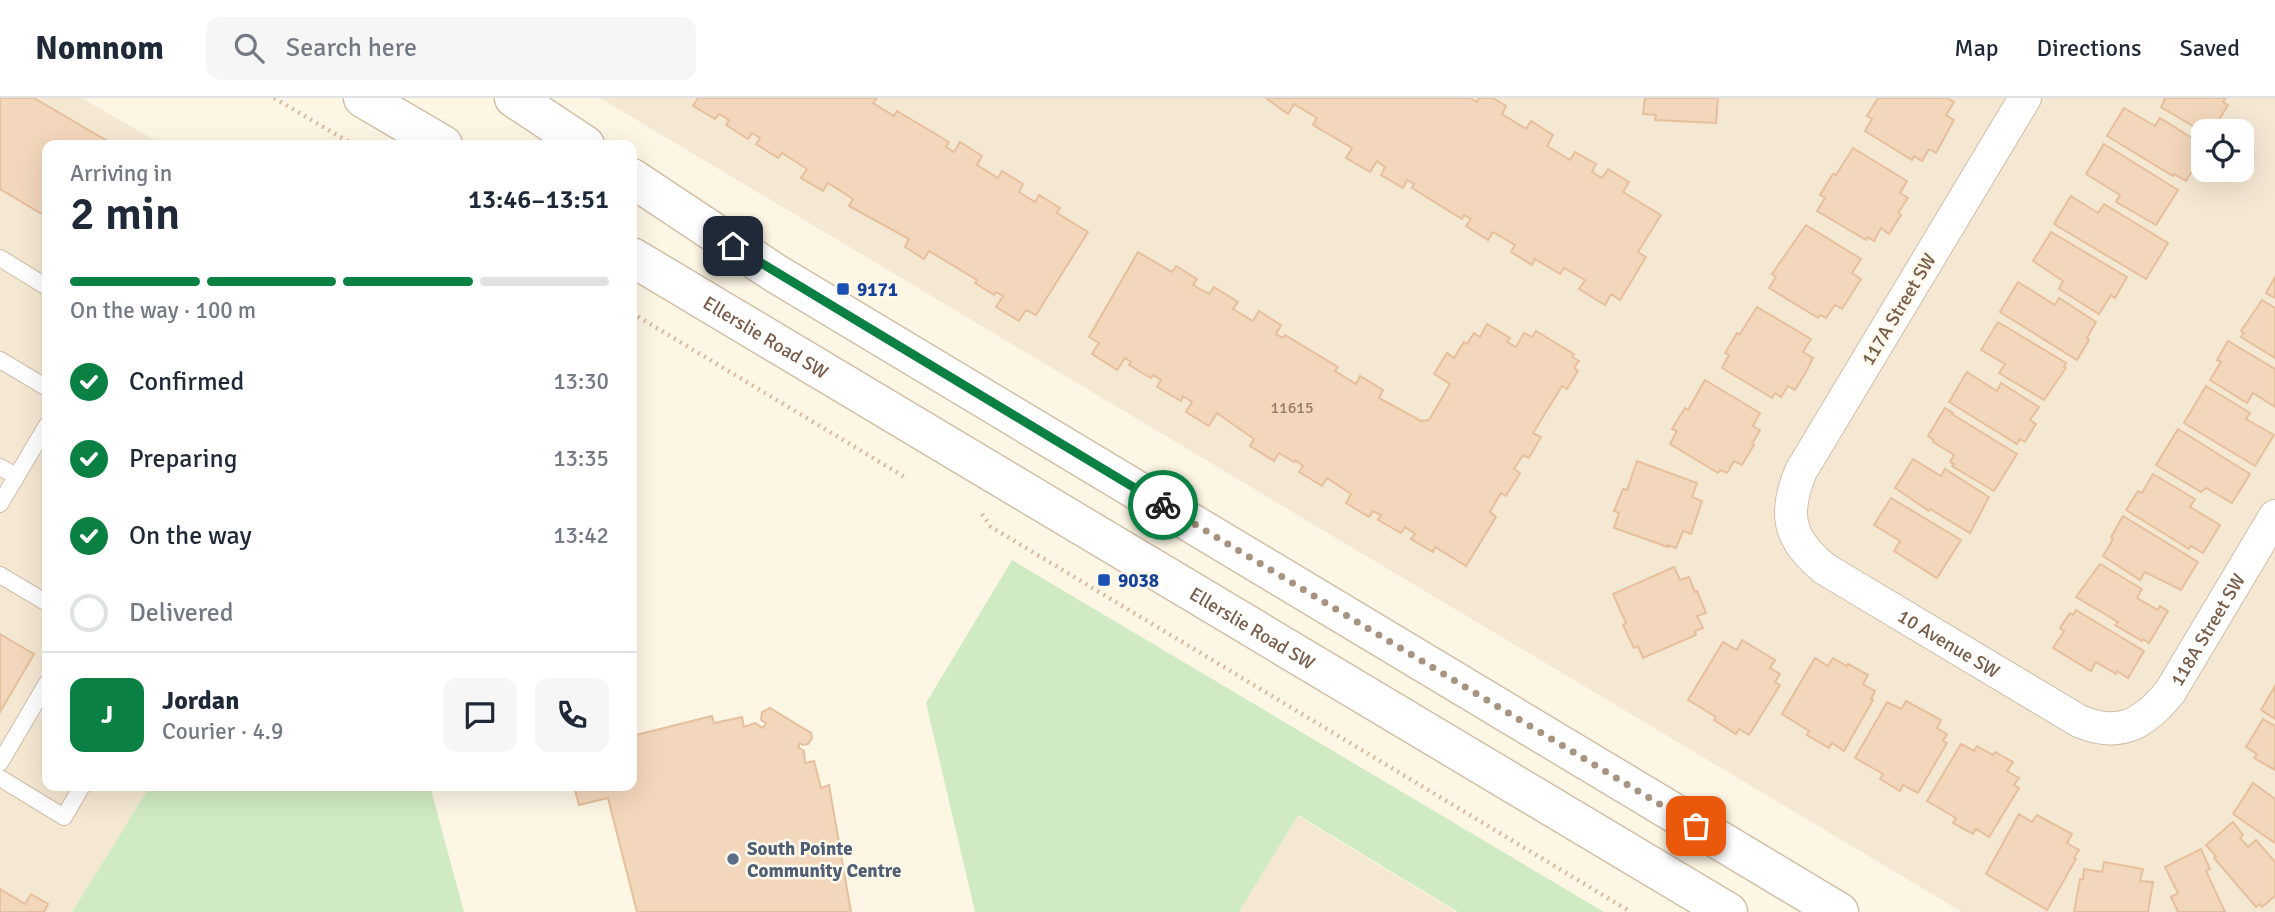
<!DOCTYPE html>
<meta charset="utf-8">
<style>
:root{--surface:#fff;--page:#f6f6f7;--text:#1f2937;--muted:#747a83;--line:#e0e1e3;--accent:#0b8043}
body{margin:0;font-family:Signika,sans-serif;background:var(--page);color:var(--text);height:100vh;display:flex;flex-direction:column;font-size:26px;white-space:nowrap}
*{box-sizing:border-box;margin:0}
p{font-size:23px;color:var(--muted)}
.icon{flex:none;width:38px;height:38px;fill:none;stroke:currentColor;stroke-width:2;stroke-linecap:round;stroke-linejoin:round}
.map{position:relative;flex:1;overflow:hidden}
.drawer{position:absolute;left:42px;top:42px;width:595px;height:651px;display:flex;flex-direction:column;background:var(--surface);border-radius:14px;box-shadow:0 7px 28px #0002}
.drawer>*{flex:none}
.controls{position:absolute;left:2191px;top:21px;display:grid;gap:14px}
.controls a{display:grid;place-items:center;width:63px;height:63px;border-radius:14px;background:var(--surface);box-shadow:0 7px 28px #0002;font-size:35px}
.pin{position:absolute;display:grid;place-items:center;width:60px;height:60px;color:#fff;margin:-30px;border-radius:14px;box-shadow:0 4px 10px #0006}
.courier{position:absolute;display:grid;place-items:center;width:70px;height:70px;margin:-35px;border:5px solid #0b8043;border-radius:50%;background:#fff;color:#222;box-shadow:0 2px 9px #0007}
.head em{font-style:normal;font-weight:600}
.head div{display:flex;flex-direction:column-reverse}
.head{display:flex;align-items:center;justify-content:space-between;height:119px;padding:0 28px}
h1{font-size:46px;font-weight:600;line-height:52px}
.bar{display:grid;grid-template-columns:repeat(4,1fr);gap:10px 7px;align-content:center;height:84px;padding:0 28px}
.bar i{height:9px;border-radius:5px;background:var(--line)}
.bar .current{background:var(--accent)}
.bar p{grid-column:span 4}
.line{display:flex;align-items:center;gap:18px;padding:0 28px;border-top:2px solid var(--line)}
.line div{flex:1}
.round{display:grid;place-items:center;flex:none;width:74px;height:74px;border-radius:14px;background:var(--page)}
ol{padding:0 28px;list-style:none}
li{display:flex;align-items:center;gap:21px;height:77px}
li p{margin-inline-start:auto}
li .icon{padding:7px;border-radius:50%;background:var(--accent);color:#fff;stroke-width:4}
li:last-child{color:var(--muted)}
li i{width:38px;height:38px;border:4px solid var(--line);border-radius:50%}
header{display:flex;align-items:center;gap:42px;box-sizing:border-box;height:98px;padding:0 35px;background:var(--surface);border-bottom:2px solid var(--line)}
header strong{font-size:33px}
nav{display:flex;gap:38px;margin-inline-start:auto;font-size:24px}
.search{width:490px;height:63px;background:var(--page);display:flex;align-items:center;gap:18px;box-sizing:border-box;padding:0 24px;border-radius:14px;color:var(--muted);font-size:26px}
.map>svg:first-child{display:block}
.residential{fill:#f5e8d3;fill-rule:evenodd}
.green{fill:#d0ebc3}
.building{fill:#f3d7bc;stroke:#e6bf9c;stroke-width:2}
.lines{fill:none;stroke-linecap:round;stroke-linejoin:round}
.lane-casing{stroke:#cfbeab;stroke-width:18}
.street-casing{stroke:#cfbeab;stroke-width:34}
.secondary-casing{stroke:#d2bfa8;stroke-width:41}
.path{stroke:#d8ba9f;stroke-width:4.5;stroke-dasharray:2 5;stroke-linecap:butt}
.lane{stroke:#fff;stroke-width:16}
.street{stroke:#fff;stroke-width:32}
.secondary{stroke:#fff;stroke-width:38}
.done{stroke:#a69380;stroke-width:7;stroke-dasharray:0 12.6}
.route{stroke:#0b8043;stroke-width:9}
.transit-dot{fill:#1a4fb4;stroke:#fff9ec;stroke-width:2.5}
.service-dot{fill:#5c6f8a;stroke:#fff9ec;stroke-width:2.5}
.labels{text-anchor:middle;stroke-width:5;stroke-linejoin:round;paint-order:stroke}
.number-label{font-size:16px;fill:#967c66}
.transit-label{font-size:19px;font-weight:bold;fill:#164399;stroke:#fff9ec;text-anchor:start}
.street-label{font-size:19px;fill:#775d49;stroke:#fff9ec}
.service-label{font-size:19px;font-weight:bold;fill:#4e5e75;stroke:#fff9ec;text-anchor:start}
</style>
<header>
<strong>Nomnom</strong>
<div class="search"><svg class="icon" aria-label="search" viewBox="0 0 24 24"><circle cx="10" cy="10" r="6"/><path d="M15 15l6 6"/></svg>Search here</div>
<nav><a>Map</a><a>Directions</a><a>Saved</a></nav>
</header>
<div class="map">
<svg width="2275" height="814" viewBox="0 0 2275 814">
<rect width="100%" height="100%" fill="#fdf6e5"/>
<g class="residential">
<polygon points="0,0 82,0 163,47 47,47 47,688 150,688 72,814 0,814"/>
<path d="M600,0h1675v814h-313zM2203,33h39v39h-39z"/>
<polygon points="1298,716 1298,718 1456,814 1239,814"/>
</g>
<g class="green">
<polygon points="1012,462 1604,814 1458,814 1298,717 1239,814 975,814 926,605"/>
<polygon points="150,688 430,688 464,814 72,814"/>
</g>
<g class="building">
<polygon points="0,0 34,0 114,47 47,47 47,119 0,91"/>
<polygon points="698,0 877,0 873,5 894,18 897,13 949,44 946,49 954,54 960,44 982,58 977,67 998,80 1002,73 1023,86 1019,94 1035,104 1039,97 1060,110 1057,115 1088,134 1036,217 1026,212 1019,223 996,209 1003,198 996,194 994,197 975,185 977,182 929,153 924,161 905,149 909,141 849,108 853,101 828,85 823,93 801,80 807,71 782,55 778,60 756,46 760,40 752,35 748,41 726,27 729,22 719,16 715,21 693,8"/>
<polygon points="1266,0 1470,0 1477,4 1479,0 1493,0 1506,8 1502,16 1526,31 1531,23 1553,37 1547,48 1570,62 1575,54 1596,66 1592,74 1602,80 1608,71 1629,84 1623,94 1661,117 1638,154 1646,159 1620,202 1611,196 1605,207 1579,191 1585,182 1564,170 1560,176 1535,161 1532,167 1511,154 1515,147 1493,134 1488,142 1466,128 1471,121 1464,117 1462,121 1412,90 1414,86 1407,82 1403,90 1381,77 1385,69 1377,63 1370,74 1346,60 1352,50 1313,27 1317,20 1294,6 1288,16"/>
<polygon points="1645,0 1718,0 1716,25 1655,22 1656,17 1643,16"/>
<polygon points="1878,0 1947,0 1954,4 1946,17 1954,22 1936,55 1929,51 1922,63 1914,58 1912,62 1865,33 1872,21 1867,18"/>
<polygon points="2163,0 2226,0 2223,4 2228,7 2217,25 2212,22 2203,34 2161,9 2165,1"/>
<polygon points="2124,10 2155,28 2160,20 2203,47 2195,61 2198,63 2186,83 2174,76 2173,78 2107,38"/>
<polygon points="2104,46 2178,92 2156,127 2116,104 2120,97 2086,76"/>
<polygon points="1853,50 1907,83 1900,95 1908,100 1898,115 1901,117 1889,136 1881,130 1874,143 1868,139 1866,142 1817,113 1825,100 1820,97 1833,76 1836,77"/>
<polygon points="2071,98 2098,115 2104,106 2168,145 2146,181 2054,126"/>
<polygon points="1806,127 1861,161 1852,175 1861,181 1842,211 1835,207 1826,220 1820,217 1818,220 1769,190 1776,179 1772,176"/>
<polygon points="2051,134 2127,179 2115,200 2111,197 2099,216 2059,191 2063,183 2033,163"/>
<polygon points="1138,154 1172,174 1176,168 1197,181 1193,187 1209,196 1214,189 1238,204 1233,211 1253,223 1259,213 1281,227 1276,236 1283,240 1285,237 1338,269 1335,273 1356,286 1360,278 1383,292 1379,300 1421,323 1429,322 1450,286 1434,276 1447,255 1454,260 1464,244 1467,246 1474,235 1480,239 1487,226 1510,240 1507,244 1516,249 1524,235 1532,239 1536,233 1574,256 1572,259 1579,263 1574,270 1578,273 1567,291 1562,288 1533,335 1541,339 1529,360 1523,357 1514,371 1520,375 1506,398 1501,395 1490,414 1496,419 1466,468 1435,449 1433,454 1411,441 1415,436 1405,429 1401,435 1378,422 1381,417 1373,413 1369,419 1346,405 1351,396 1327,380 1322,388 1299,374 1303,368 1295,362 1294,364 1279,355 1274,363 1250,348 1254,341 1217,315 1209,328 1186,314 1192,304 1183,298 1181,303 1157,289 1161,282 1153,277 1151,280 1129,267 1131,264 1125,260 1117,272 1092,256 1099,245 1089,239"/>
<polygon points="2275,179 2275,200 2266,195"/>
<polygon points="2018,184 2055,207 2059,200 2096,224 2087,240 2089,242 2077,262 2000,214"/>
<polygon points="2262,202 2275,210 2275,260 2241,239 2244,235 2241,233"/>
<polygon points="1757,209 1811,241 1803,254 1813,260 1806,274 1795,292 1788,288 1781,299 1775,295 1772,300 1722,270 1729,257 1725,255 1737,235 1740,236"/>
<polygon points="1998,224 2066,265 2064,269 2066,270 2044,302 1999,275 2005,266 1981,252"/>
<polygon points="2228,243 2275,271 2275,309 2253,295 2247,305 2210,282 2221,264 2217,262"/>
<polygon points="1967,274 1997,293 2001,285 2039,309 2030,322 2036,326 2025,344 2020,341 2017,346 1949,304"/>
<polygon points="1705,282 1760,315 1753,328 1760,332 1752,346 1754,347 1742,367 1734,363 1727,375 1720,372 1718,375 1670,346 1677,333 1672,331 1685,310 1688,312"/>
<polygon points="2206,288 2250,315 2246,321 2274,337 2255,368 2184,325"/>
<polygon points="1945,310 1953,315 1952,316 2017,356 1994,393 1952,368 1954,366 1950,364 1954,357 1933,344 1934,342 1928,338"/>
<polygon points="2178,331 2250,376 2232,405 2206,390 2201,394 2156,367"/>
<polygon points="1913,361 1941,378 1945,371 1989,399 1970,435 1930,411 1929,413 1895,390"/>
<polygon points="1637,363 1697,385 1692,399 1702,403 1691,436 1683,433 1676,450 1668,447 1668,449 1614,430 1619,415 1614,413 1623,391 1627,392"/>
<polygon points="2153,376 2195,401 2190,409 2220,427 2203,455 2191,448 2189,451 2126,412 2138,393 2142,395"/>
<polygon points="1891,400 1961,442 1937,480 1894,453 1900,443 1874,427"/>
<polygon points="2123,418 2198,464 2181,492 2145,474 2140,482 2103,458 2113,441 2111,439"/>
<polygon points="2100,466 2142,491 2137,500 2158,512 2160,508 2168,513 2149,545 2143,541 2142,543 2115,527 2118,524 2076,499"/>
<polygon points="1674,469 1680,482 1689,479 1695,494 1697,493 1706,515 1697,518 1703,530 1695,533 1696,537 1643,560 1638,548 1634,550 1623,527 1626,525 1613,496"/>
<polygon points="2076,512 2144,553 2128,580 2117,573 2116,576 2096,564 2091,573 2053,550 2064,533 2060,530 2070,515 2073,517"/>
<polygon points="0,536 34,556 0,614"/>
<polygon points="1742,542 1775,562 1770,570 1780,576 1775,584 1780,587 1749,637 1739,631 1736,636 1714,622 1716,619 1688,602 1723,544 1737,552"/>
<polygon points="1815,560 1828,568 1833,560 1847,568 1848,566 1868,577 1863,586 1875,593 1871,601 1873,602 1844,653 1832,645 1829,650 1807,637 1809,633 1782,616"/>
<polygon points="2275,588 2275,621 2261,612"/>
<polygon points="1906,603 1941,622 1937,630 1947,636 1943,643 1947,645 1918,695 1903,687 1900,693 1880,681 1883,676 1855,660 1887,604 1901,611"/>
<polygon points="770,610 811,635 812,640 808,646 803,647 800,645 798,649 804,653 805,665 814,663 821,690 829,687 851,814 637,814 608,700 579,707 574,688 632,688 632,638 712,618 714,625 742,619 744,629 755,625 763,630 766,625 761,622 762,614"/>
<polygon points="2263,621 2275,628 2275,672 2254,660 2257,656 2246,649"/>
<polygon points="1961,646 1974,653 1977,648 1993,657 1995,654 2013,664 2007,673 2019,680 2014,687 2019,690 1989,739 1976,731 1973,736 1953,725 1956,720 1927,703"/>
<polygon points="2253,685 2275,701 2275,745 2233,716"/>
<polygon points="2019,716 2032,724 2037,717 2072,736 2067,745 2079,752 2074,760 2076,761 2047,812 1986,776"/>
<polygon points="2233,724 2243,737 2240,740 2248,749 2256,742 2275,764 2275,798 2262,809 2260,806 2256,809 2214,760 2216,758 2206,747"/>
<polygon points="2201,751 2210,771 2206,773 2225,814 2178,814 2171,799 2178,795 2165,769"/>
<polygon points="2104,764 2143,771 2140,783 2153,784 2148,814 2074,814 2080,781 2083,781 2084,771 2102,774"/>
<polygon points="0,791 25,806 31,796 48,806 44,814 0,814"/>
</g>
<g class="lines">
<g class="lane-casing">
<g id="lane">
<polyline points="0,160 47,189"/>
<polyline points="0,262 47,290"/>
<polyline points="0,369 16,378"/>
<polyline points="0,406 47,327"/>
<polyline points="0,477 47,505"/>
<polyline points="0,665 47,585"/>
<polyline points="0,680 64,719 82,688"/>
</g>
</g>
<g class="street-casing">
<g id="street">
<path id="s1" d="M2025,0l-224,373c-18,43 -13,68 24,98l254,152c40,17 64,4 91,-29l105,-176"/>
</g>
</g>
<g class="secondary-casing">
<g id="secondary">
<polyline points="363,0 443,47"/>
<polyline points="514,0 585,47"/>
<polyline points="632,80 775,175 1839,814"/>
<path id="s2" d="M632,159l1096,655"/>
</g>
</g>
<g class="path">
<polyline points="274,0 354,47"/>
<polyline points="632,215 908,381"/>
<polyline points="982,416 991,429 1631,814"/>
</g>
<use href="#lane" class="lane"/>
<use href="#street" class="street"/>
<use href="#secondary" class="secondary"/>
</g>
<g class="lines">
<polyline class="done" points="1163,407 1696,728"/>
<polyline class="route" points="733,148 1163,407"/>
</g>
<g class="transit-dot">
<rect x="836" y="184" width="14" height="14" rx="3.5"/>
<rect x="1097" y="475" width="14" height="14" rx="3.5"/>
</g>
<circle class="service-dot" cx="733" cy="761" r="7"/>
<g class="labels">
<g class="number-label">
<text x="1292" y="315">11615</text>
</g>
<g class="transit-label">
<text x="857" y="198">9171</text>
<text x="1118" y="489">9038</text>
</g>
<g class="street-label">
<text transform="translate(1898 211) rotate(-59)" y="7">117A Street SW</text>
<text dy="7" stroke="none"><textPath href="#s2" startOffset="156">Ellerslie Road SW</textPath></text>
<text dy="7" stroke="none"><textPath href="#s2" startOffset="723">Ellerslie Road SW</textPath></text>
<text dy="7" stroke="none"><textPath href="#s1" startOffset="1020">118A Street SW</textPath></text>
<text dy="7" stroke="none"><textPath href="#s1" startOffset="691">10 Avenue SW</textPath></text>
</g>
<g class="service-label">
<text x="747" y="757">South Pointe<tspan x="747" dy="22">Community Centre</tspan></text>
</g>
</g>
</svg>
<div class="controls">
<a><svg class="icon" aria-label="locate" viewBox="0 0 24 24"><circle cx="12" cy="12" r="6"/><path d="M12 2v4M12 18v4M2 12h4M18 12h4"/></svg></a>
</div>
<div class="pin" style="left:1696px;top:728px;background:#ea580c"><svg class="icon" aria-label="bag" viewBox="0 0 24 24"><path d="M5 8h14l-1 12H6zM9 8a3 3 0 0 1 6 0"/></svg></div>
<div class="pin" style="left:733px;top:148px;background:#1f2937"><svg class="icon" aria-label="home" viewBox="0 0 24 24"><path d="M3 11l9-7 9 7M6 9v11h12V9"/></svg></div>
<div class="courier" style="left:1163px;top:407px"><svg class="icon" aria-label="bike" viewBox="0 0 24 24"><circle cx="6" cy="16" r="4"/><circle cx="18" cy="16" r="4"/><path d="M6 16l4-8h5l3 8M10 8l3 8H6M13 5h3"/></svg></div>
<section class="drawer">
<div class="head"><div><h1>2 min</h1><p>Arriving in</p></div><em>13:46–13:51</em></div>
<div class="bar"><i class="current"></i><i class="current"></i><i class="current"></i><i></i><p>On the way · 100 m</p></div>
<ol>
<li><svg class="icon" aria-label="check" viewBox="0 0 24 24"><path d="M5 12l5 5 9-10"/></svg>Confirmed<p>13:30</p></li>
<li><svg class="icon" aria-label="check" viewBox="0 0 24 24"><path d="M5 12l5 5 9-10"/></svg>Preparing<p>13:35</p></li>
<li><svg class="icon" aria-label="check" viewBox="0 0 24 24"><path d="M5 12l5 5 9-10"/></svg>On the way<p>13:42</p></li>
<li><i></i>Delivered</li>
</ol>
<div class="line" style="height:126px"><b class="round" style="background:var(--accent);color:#fff">J</b><div><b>Jordan</b><p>Courier · 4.9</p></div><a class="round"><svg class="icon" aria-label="chat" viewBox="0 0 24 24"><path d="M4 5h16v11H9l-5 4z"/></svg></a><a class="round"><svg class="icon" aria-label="phone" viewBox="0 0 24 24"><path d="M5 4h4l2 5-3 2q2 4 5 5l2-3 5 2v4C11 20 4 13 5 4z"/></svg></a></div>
</section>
</div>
